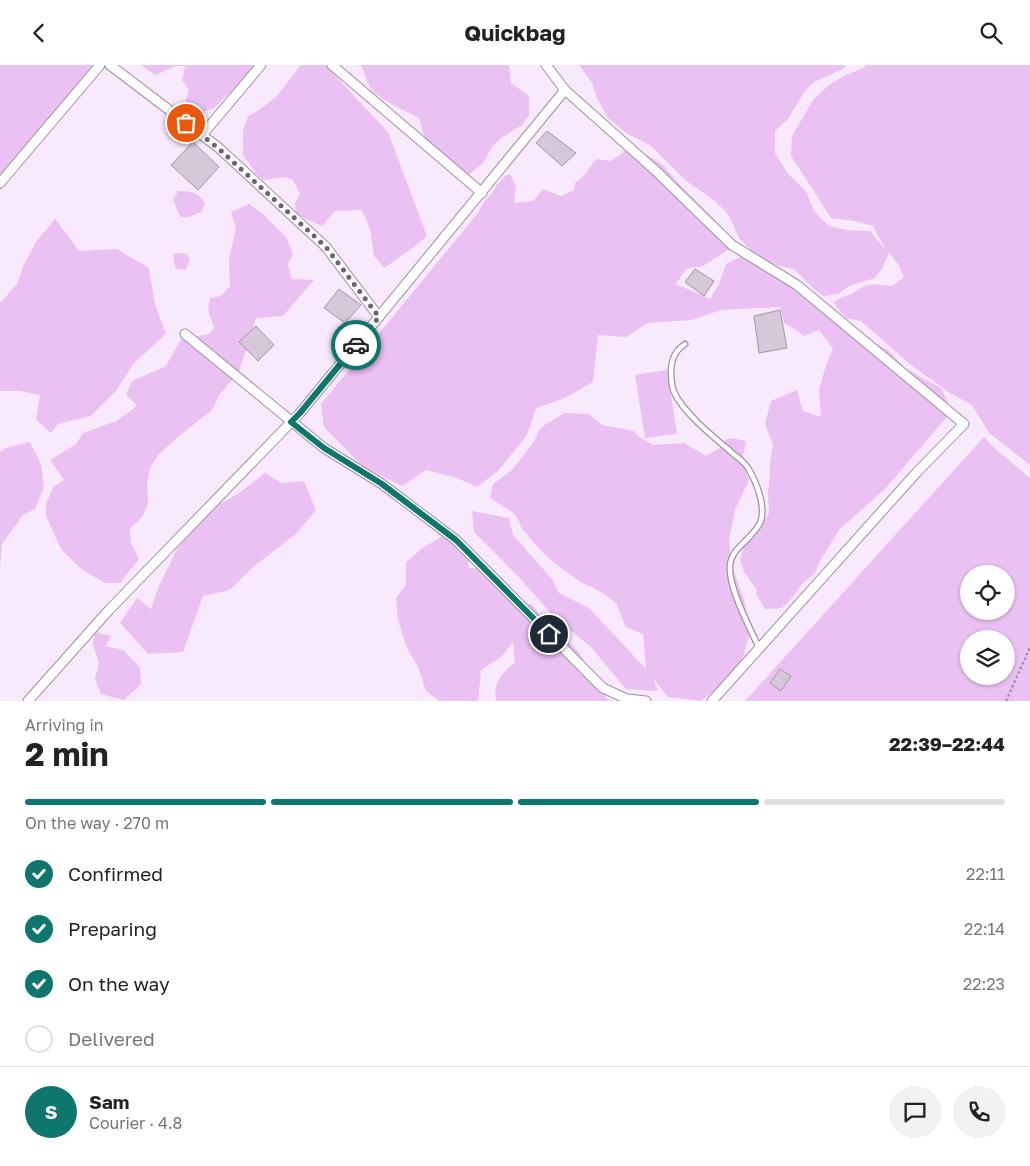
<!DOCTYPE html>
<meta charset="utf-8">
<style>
:root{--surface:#fff;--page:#f2f2f2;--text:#222;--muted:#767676;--line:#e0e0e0;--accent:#0f766e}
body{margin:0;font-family:"Golos Text",sans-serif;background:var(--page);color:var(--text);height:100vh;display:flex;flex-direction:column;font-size:19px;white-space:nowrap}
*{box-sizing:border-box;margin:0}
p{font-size:16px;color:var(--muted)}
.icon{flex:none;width:28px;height:28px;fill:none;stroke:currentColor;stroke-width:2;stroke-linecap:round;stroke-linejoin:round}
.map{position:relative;height:636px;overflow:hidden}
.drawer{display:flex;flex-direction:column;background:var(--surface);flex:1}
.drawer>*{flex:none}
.controls{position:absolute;left:960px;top:500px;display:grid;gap:10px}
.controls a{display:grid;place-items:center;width:55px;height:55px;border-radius:50%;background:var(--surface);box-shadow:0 1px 4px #0004;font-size:25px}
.pin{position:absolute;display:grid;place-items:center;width:42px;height:42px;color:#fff;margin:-21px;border:2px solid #fff;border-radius:50%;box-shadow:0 1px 5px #0007}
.courier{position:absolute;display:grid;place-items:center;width:50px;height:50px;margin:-25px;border:4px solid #0f766e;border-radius:50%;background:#fff;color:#222;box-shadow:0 1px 6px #0007}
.head em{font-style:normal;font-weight:700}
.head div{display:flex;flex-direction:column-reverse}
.head{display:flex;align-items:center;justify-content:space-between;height:85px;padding:0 25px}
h1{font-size:32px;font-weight:700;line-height:38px}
.bar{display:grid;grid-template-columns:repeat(4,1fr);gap:8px 5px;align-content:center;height:60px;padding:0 25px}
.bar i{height:6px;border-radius:4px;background:var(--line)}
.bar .current{background:var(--accent)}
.bar p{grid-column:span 4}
.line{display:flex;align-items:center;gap:12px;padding:0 25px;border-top:1px solid var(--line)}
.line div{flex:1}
.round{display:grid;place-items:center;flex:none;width:52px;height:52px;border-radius:26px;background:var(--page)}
ol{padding:0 25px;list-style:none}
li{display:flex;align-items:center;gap:15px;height:55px}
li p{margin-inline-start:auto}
li .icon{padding:5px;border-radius:50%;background:var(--accent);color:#fff;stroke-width:4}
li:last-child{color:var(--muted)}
li i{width:28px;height:28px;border:2px solid var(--line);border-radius:50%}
header{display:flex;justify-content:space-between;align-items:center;height:65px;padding:0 25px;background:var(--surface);font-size:22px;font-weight:700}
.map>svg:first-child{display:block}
.green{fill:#ebc0f3;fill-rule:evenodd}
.building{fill:#d6c7d9;stroke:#a496a7}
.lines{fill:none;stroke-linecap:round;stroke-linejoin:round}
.service-casing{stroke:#a091a3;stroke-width:7}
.minor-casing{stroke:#a091a3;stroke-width:11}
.path{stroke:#968b98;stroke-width:2;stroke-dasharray:2.5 2.5;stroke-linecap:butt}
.service{stroke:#fff;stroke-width:4.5}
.minor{stroke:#fff;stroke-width:9}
.done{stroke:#6c636e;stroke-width:5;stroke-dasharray:0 9}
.route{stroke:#0f766e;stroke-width:6}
</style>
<header><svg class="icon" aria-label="back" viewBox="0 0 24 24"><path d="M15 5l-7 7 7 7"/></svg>Quickbag<svg class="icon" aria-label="search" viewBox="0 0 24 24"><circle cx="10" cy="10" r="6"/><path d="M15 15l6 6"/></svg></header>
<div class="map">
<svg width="1030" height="636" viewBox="0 0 1030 636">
<rect width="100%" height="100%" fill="#f9e9fc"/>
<g class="green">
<polygon points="0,0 95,0 0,126"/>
<polygon points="141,0 261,0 248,10 214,43 200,48 185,37 189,25 182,15 185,1 176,1 155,10"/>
<polygon points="301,0 325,0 388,67 427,171 414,182 384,203 374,191 370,164 362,145 335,146 322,161 308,155 296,148 295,139 300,129 293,115 285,112 263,115 256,108 243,90 243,66 248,51 259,45 277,31"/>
<path d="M361,0h148l2,18 18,13v19l-7,10 -21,13 -10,10 -7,14 -18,15 -39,-31 -8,-28c-11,-6 -38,-18 -46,-27 -6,-7 -8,-17 -12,-26z"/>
<polygon points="579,0 847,0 841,5 814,17 805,26 788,54 775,66 775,88 788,109 806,126 814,146 829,161 847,165 870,166 886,185 873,161 855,156 831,153 791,91 792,71 813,35 829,20 844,11 863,3 867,0 1030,0 1030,400 989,368 972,340 950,328 911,300 861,256 846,253 833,237 842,232 850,230 864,221 875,219 892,221 904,212 899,200 889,188 882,204 875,213 849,221 838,229 823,231 812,222 794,204 776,200 758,192 739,173 728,149 714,135 686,116 651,81 626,68 608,53 597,33 592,18"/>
<polygon points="625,86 649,91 663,100 678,118 711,151 722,164 731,183 703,201 686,204 676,219 710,234 719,219 726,199 744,190 753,198 782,210 862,271 888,285 905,303 941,323 952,346 885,424 840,464 819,497 815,508 803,518 793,532 782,543 765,544 756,529 757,525 744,507 740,494 745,479 757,468 769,448 768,428 770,409 770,398 773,380 765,359 771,336 797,325 803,346 821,352 819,325 826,300 833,284 819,265 804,271 795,264 784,258 780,242 721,245 691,255 648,258 626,272 598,270 593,317 563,334 536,343 527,370 499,405 477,422 457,413 426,405 402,421 362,401 324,362 321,339 478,148 483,138 492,128 496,121 505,111 510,109 516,121 514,138 533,136 543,124 561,131 574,125 575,118 584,111 596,94 611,96"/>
<path d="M178,126c14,1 18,-1 27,12l-4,9 -12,5h-8c-5,-7 -4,-10 -8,-17z"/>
<polygon points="249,139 264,150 286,172 293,189 288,199 292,214 314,215 283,251 256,253 239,307 220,329 212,345 178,372 159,389 150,403 147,419 148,438 143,451 130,464 131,478 139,494 120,518 105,518 81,504 61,484 46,451 46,439 54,421 64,415 50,395 76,379 83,368 116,356 137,341 126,329 132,316 166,301 181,274 209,269 214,263 208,245 210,233 221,231 230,221 229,194 236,163 231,147"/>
<polygon points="55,154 79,186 117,184 149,203 155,239 166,269 134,298 116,326 91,351 58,359 51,368 36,354 40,330 20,326 0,326 0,238 17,219 23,202 36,177"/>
<polygon points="178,188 187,189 190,196 185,205 176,204 174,197 173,189"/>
<polygon points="667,305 677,369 645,373 635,310"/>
<polygon points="564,348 589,349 602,360 634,366 638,371 653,380 684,378 706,391 720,383 725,375 731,373 746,376 742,396 749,415 735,445 729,476 731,498 744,535 751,566 738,607 701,636 668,632 653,613 658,626 626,624 590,581 556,554 517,510 474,467 472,446 509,453 513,470 552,514 559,528 589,543 646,604 643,569 626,562 616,538 603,528 581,517 558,501 541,486 523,465 515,449 490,433 493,419 512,405 533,378 540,363"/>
<path d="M984,372l15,15 31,26v223h-285zM969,509h37v37h-37zM969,574h37v37h-37z"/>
<polygon points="30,377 41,399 44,422 35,444 23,450 2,479 0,504 0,387 5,383"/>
<polygon points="265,408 282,418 304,416 316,445 296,469 253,502 230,525 203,531 183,587 148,589 120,558 137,533 151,544 158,523 176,486 199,452 239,428"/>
<path d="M445,470l22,18 2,15h19l14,14 12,23 18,-1 20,28 18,11 8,8 29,48 5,2h-116c-3,-19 5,-27 19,-39l-2,-20 -12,15 -20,13 -3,31h-38l-14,-10 -8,-24 -11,-19 -9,-28 -2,-22 10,-13v-23l18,-15z"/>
<polygon points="95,567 111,571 106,581 123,585 140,602 141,619 124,635 101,629 95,614 99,597 93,580"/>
</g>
<g class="building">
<polygon points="547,66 576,88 562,101 536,78"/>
<polygon points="193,77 219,102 198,125 171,100"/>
<polygon points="695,204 714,216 704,231 685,217"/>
<polygon points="339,224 361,240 345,258 324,243"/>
<polygon points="780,245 787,283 759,288 754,251"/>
<polygon points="256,261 274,280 258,296 239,277"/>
<polygon points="780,604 791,611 781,626 770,618"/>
</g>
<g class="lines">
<g class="service-casing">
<path id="service" d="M685,279c-10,7 -13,14 -14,26 0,7 0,15 3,22 9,20 38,44 55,58 6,6 15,11 19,18 8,13 19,40 12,55 -2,4 -6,9 -9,12 -8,10 -20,16 -21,31 -2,21 20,62 29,82"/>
</g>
<g class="minor-casing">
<g id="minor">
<polyline points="110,0 219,83 326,182 379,252"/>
<polyline points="332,0 482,128"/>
<polyline points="565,25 656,106 732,180 797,220 964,359 917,407 712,636"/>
<polyline points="202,70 261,0"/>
<polyline points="0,118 100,0"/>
<polyline points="185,269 324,383 382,419 456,475 603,623 627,634 646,636"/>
<polyline points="28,636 109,545 300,348 565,25 546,0"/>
</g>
</g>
<polyline class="path" points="1006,636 1030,582"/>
<use href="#service" class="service"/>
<use href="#minor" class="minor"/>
</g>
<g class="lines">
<polyline class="done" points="186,58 218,83 326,182 379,252 356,280"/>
<polyline class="route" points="356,280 300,348 291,357 324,383 382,419 456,475 549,569"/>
</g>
</svg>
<div class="controls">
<a><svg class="icon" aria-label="locate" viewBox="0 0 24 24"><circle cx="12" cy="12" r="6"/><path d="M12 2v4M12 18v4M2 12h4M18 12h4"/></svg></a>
<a><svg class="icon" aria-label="layers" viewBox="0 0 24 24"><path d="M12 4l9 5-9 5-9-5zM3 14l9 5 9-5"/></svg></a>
</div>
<div class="pin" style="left:186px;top:58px;background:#ea580c"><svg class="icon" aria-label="bag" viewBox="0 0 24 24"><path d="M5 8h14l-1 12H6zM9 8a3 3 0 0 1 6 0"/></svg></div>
<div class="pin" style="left:549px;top:569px;background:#1f2937"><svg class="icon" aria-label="home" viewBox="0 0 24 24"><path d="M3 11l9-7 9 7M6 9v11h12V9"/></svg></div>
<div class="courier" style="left:356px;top:280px"><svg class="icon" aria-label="car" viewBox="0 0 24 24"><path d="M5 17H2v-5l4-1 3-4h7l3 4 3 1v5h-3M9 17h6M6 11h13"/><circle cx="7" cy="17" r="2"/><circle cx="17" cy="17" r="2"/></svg></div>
</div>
<section class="drawer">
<div class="head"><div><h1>2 min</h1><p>Arriving in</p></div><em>22:39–22:44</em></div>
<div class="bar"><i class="current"></i><i class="current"></i><i class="current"></i><i></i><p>On the way · 270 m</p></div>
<ol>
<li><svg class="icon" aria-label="check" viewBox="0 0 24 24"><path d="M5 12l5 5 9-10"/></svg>Confirmed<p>22:11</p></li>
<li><svg class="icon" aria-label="check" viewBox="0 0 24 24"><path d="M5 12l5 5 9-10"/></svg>Preparing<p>22:14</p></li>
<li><svg class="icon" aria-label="check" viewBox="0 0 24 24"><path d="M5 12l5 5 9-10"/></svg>On the way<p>22:23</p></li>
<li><i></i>Delivered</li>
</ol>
<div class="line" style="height:90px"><b class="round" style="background:var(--accent);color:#fff">S</b><div><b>Sam</b><p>Courier · 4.8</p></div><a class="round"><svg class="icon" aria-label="chat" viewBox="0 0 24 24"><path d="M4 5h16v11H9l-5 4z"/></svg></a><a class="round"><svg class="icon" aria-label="phone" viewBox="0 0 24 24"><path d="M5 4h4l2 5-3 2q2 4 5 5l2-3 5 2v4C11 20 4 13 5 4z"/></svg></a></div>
</section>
